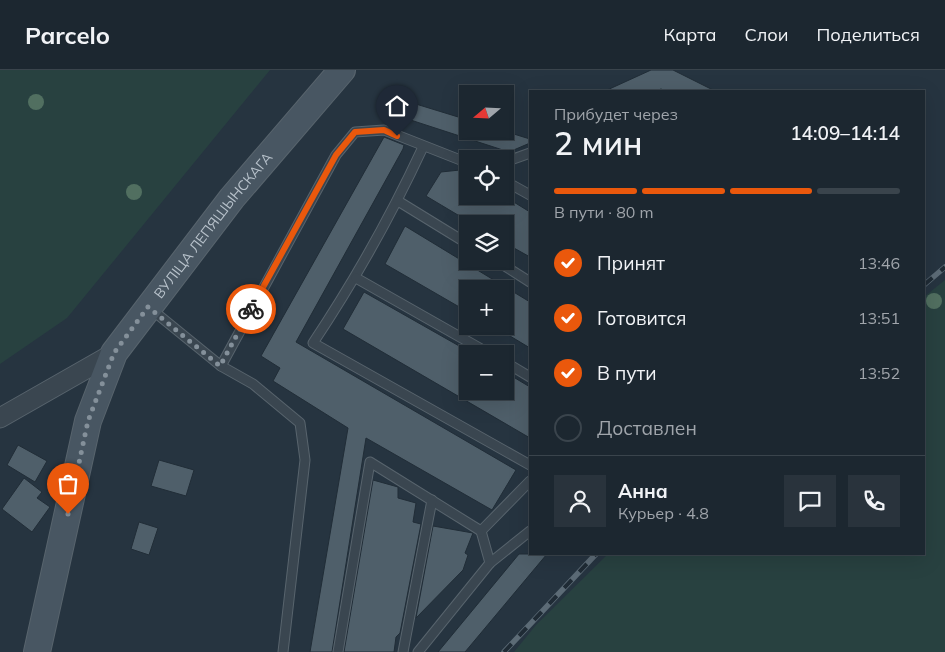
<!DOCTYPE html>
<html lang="ru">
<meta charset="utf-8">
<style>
:root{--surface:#1c2730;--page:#29333c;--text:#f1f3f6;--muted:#a0a5ab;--line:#3a444c;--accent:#ea580c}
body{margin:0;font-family:Mulish,sans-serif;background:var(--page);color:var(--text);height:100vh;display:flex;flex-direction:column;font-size:19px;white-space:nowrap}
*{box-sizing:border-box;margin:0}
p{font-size:16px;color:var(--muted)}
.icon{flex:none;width:28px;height:28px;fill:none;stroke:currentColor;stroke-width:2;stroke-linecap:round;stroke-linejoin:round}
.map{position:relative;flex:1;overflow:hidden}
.side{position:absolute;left:529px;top:20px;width:396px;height:465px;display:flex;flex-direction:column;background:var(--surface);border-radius:0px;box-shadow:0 5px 20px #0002,0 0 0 1px var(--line)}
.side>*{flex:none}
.needle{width:32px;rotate:251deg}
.tools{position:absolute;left:459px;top:15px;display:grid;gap:10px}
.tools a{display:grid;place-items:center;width:55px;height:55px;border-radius:0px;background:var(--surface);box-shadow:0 5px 20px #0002,0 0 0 1px var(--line);font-size:25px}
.pin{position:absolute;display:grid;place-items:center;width:42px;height:42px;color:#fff;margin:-51px -21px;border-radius:50% 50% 50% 0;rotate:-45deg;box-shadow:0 0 5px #0007}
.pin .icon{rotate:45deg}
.courier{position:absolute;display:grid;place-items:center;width:50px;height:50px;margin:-25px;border:4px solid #ea580c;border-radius:50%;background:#fff;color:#222;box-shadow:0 1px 6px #0007}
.summary em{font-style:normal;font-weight:600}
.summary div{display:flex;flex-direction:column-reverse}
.summary{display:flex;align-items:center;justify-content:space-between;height:85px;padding:0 25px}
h1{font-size:32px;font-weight:600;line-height:38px}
.bar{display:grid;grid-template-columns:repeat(4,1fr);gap:8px 5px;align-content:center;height:60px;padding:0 25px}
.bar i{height:6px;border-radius:4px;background:var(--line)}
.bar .selected{background:var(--accent)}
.bar p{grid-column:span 4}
.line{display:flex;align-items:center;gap:12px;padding:0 25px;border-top:1px solid var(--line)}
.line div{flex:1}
.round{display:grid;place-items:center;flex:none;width:52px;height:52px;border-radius:0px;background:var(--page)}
ol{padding:0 25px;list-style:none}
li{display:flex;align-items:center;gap:15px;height:55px}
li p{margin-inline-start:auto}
li .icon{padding:5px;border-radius:50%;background:var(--accent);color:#fff;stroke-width:4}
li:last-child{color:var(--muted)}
li i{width:28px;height:28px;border:2px solid var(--line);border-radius:50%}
header{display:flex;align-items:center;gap:30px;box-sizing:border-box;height:70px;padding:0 25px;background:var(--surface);border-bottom:1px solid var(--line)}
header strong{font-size:24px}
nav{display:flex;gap:28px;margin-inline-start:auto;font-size:18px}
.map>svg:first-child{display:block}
.green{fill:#284140}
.building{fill:#4f5f6a;stroke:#212d37}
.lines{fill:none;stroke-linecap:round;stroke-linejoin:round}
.lane-casing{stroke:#58646d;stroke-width:11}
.street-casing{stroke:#58646d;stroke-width:21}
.secondary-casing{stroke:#58646d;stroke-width:28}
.lane{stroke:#3a4650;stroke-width:9}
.street{stroke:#3a4650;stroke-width:19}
.secondary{stroke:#485662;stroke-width:26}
.rail-casing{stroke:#5c6b76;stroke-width:5.5}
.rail{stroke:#1f2b35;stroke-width:4;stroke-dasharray:11;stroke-linecap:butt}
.tree{fill:#516f60}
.done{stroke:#84909a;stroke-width:5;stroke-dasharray:0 9}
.route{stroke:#ea580c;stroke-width:6}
.labels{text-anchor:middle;stroke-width:4;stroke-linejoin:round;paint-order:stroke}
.street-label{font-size:14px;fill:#b7c1ca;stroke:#1f2b35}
</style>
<header>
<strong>Parcelo</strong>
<nav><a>Карта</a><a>Слои</a><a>Поделиться</a></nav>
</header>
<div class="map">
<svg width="945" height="582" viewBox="0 0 945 582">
<rect width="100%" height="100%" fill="#263440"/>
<g class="green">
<polygon points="0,0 270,0 67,248 0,294"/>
<polygon points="945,210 945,582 514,582 536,555 608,484 924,484 924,227"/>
</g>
<g class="building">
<polygon points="651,0 673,0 715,21 666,21 661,19 655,21 605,21"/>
<polygon points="393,27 468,50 468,61 504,61 530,69 530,73 509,82 389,43"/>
<polygon points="384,67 404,75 403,79 296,272 516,400 492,440 366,368 332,582 310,582 348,358 273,311 280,298 261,286"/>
<polygon points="460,100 468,104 468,126 504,126 530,142 530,187 505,173 505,154 473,154 426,126 441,102"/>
<polygon points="405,156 530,232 530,278 505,263 505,219 468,219 468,242 385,194"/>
<polygon points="364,222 468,281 468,321 505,321 505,302 530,317 530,368 343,259"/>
<polygon points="18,375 47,391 35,412 7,395"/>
<polygon points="159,390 194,400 186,426 151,416"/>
<polygon points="24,408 42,422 37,428 50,437 32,462 2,439"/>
<polygon points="373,410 398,417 398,428 416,433 413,452 421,454 400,563 396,567 394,582 344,582"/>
<polygon points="139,452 158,458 149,485 131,479"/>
<polygon points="433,456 473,463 465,483 468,485 463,500 416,548"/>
<polygon points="519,484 547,484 465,582 438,582"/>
</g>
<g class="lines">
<g class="lane-casing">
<g id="lane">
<path d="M423,77c-32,69 -68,133 -110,196l217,122"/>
<polyline points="505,92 530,83"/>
<polyline points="505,111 530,125"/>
<polyline points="398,131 468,174"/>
<polyline points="497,191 530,212"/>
<polyline points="356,208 490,284"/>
<polyline points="151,239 221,296 253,314 300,353 305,390 283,582"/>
<polyline points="505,292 530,307"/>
<polyline points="221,296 336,85 355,62 384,60 468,93"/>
<polyline points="481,461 490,493"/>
<polyline points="338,582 370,392 481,461 530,411"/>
<polyline points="403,582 432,430"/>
<polyline points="418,582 490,493 530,461"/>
</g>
</g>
<g class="street-casing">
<polyline id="street" points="0,348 114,283"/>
</g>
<g class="secondary-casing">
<g id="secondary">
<path id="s1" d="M37,582l51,-231 26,-68 118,-155 110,-128"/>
</g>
</g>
<use href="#lane" class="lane"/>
<use href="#street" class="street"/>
<use href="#secondary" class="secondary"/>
<g class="rail-casing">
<g id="rail">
<polyline points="924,215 945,197"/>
<polyline points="504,582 596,484"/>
</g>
</g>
<use href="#rail" class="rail"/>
</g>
<g class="tree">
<circle cx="36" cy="32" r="8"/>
<circle cx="134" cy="122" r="8"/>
<circle cx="934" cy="231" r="8"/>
</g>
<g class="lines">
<polyline class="done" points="68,444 88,351 114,283 148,237 220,296 251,239"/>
<polyline class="route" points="251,239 336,85 355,62 384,60 397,66"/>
</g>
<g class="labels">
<g class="street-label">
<text dy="5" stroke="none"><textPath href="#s1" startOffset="471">ВУЛІЦА ЛЕПЯШЫНСКАГА</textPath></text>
</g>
</g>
</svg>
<div class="tools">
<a><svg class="needle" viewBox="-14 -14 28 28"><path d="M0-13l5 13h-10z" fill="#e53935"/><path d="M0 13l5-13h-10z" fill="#a0a5ab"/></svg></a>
<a><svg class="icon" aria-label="locate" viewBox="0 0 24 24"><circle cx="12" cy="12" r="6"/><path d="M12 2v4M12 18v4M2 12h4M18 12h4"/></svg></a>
<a><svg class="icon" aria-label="layers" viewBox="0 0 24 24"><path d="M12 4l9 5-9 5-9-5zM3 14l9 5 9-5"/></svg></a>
<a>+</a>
<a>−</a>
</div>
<div class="pin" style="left:68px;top:444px;background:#ea580c"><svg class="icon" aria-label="bag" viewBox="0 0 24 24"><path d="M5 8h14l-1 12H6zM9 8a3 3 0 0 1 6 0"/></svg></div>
<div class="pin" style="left:397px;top:66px;background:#1f2937"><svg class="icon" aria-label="home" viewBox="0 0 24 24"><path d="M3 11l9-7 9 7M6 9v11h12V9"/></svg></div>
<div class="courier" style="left:251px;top:239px"><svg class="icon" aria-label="bike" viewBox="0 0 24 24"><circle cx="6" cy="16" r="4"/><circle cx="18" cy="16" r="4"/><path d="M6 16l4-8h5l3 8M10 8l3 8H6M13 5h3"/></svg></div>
<section class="side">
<div class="summary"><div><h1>2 мин</h1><p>Прибудет через</p></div><em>14:09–14:14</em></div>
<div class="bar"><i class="selected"></i><i class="selected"></i><i class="selected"></i><i></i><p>В пути · 80 m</p></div>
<ol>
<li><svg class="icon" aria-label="check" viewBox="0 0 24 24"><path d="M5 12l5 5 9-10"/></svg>Принят<p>13:46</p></li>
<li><svg class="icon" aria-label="check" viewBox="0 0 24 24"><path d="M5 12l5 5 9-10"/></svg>Готовится<p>13:51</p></li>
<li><svg class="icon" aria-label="check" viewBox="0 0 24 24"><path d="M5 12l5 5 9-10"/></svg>В пути<p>13:52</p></li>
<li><i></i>Доставлен</li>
</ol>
<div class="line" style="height:90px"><a class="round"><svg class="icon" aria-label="person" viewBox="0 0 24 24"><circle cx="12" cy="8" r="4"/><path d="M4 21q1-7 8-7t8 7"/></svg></a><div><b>Анна</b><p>Курьер · 4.8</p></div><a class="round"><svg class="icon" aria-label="chat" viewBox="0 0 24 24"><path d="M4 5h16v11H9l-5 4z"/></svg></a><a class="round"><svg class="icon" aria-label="phone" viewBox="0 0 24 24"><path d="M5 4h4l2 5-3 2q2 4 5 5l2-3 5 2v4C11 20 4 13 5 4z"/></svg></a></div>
</section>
</div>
